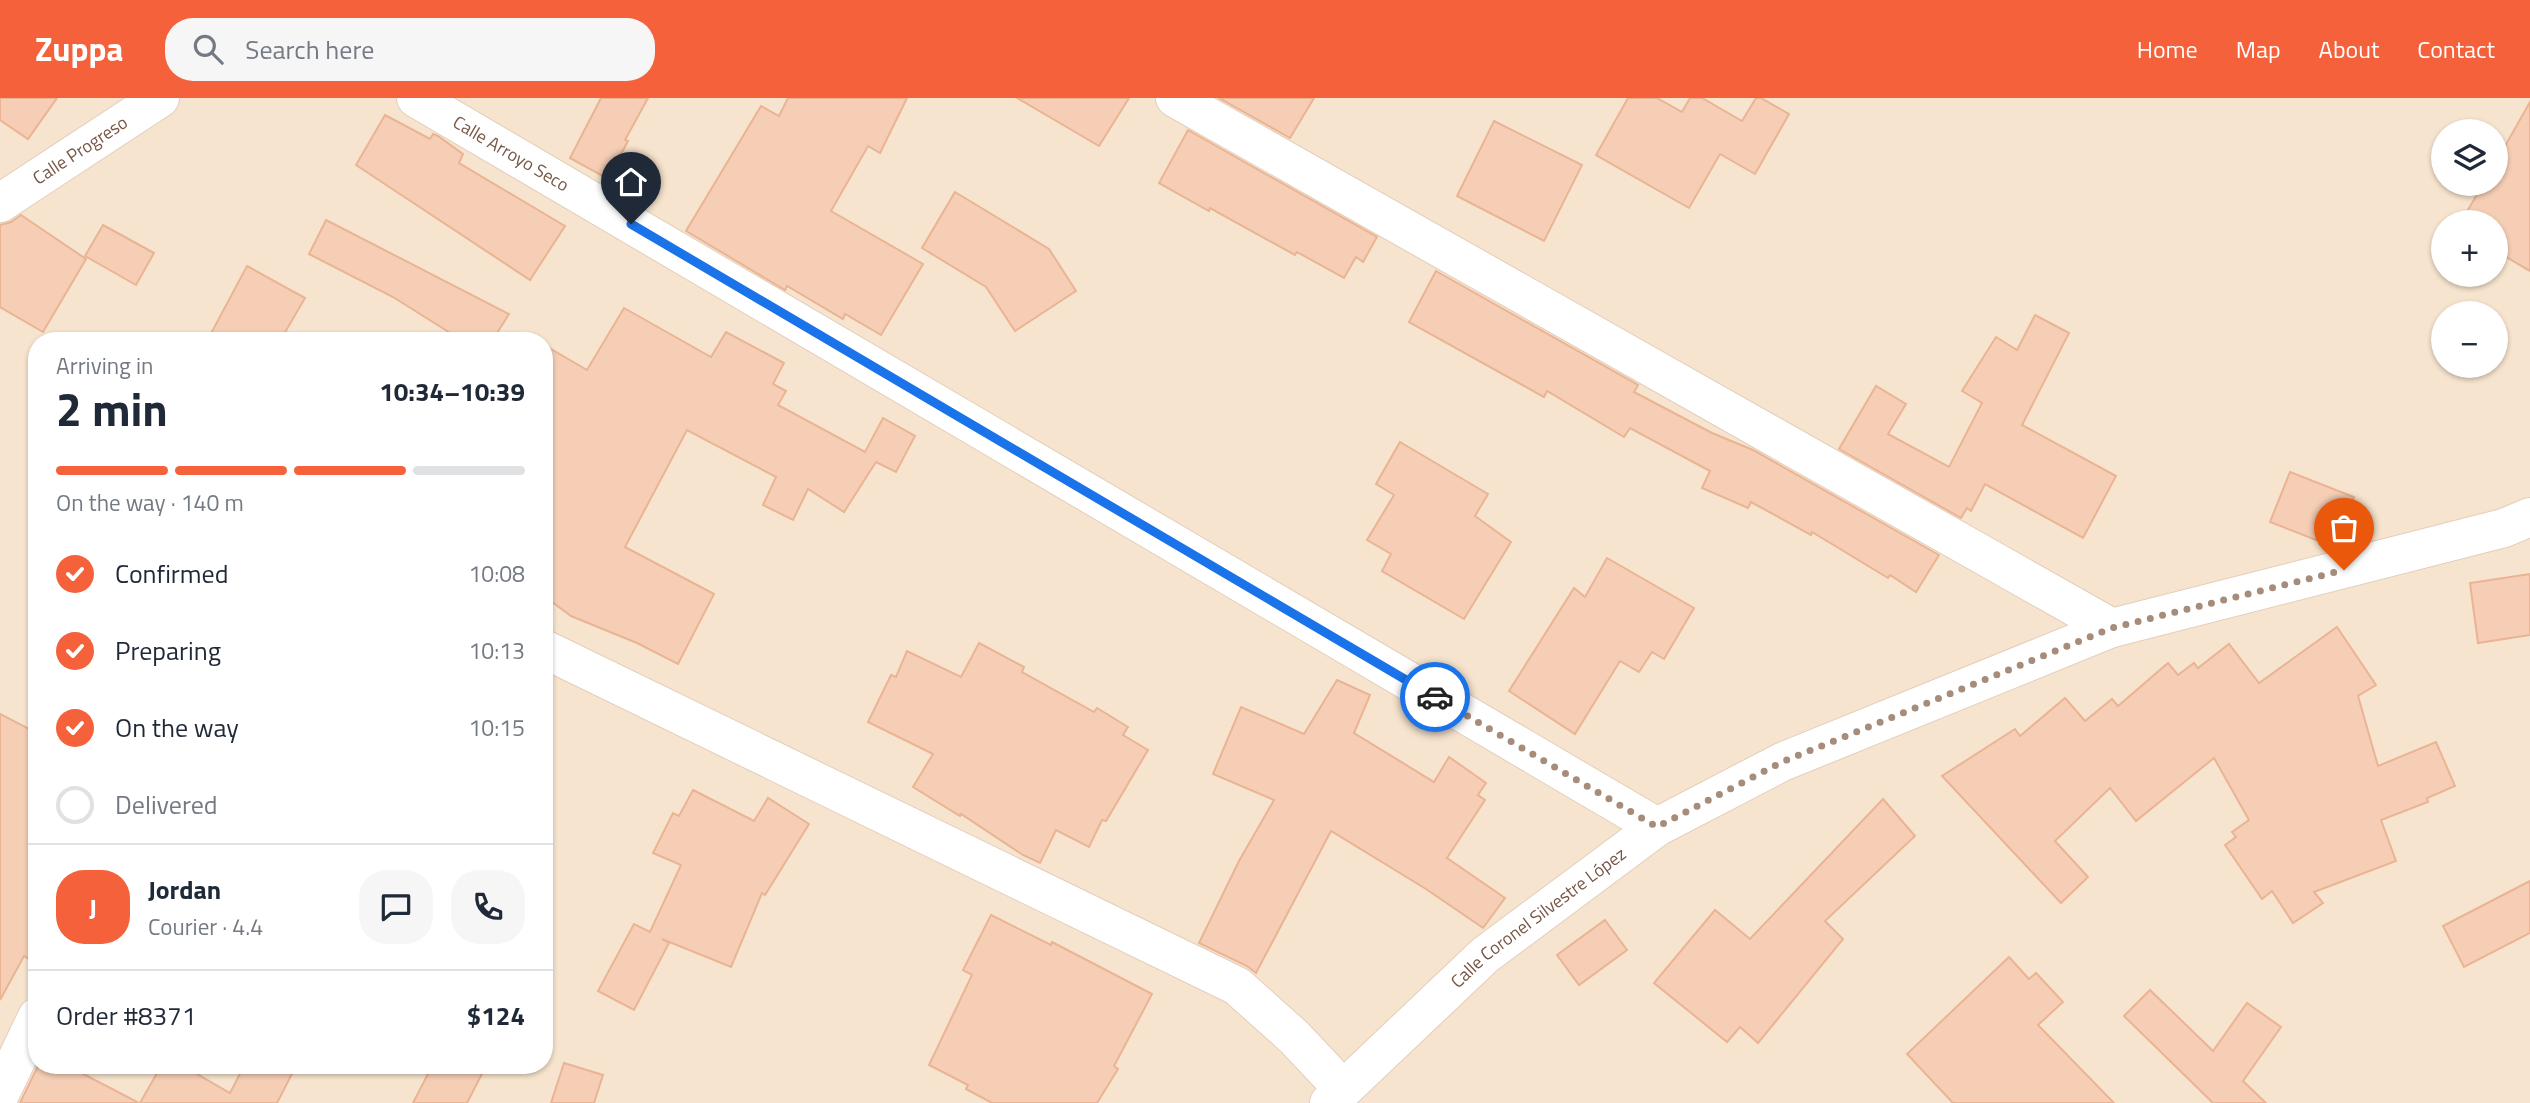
<!DOCTYPE html>
<meta charset="utf-8">
<style>
:root{--surface:#fff;--page:#f6f6f7;--text:#1f2937;--muted:#747a83;--line:#e0e1e3;--accent:#f4613a}
body{margin:0;font-family:"Titillium Web",sans-serif;background:var(--page);color:var(--text);height:100vh;display:flex;flex-direction:column;font-size:26px;white-space:nowrap}
*{box-sizing:border-box;margin:0}
p{font-size:23px;color:var(--muted)}
.icon{flex:none;width:38px;height:38px;fill:none;stroke:currentColor;stroke-width:2;stroke-linecap:round;stroke-linejoin:round}
.map{position:relative;flex:1;overflow:hidden}
.sheet{position:absolute;left:28px;top:234px;width:525px;height:742px;display:flex;flex-direction:column;background:var(--surface);border-radius:28px;box-shadow:0 2px 5px #0004}
.sheet>*{flex:none}
.fabs{position:absolute;left:2431px;top:21px;display:grid;gap:14px}
.fabs a{display:grid;place-items:center;width:77px;height:77px;border-radius:50%;background:var(--surface);box-shadow:0 2px 5px #0004;font-size:35px}
.pin{position:absolute;display:grid;place-items:center;width:60px;height:60px;color:#fff;margin:-72px -30px;border-radius:50% 50% 50% 0;rotate:-45deg;box-shadow:0 0 7px #0007}
.pin .icon{rotate:45deg}
.courier{position:absolute;display:grid;place-items:center;width:70px;height:70px;margin:-35px;border:5px solid #1a73e8;border-radius:50%;background:#fff;color:#222;box-shadow:0 2px 9px #0007}
.head em{font-style:normal;font-weight:700}
.head div{display:flex;flex-direction:column-reverse}
.head{display:flex;align-items:center;justify-content:space-between;height:119px;padding:0 28px}
h1{font-size:46px;font-weight:700;line-height:52px}
.bar{display:grid;grid-template-columns:repeat(4,1fr);gap:10px 7px;align-content:center;height:84px;padding:0 28px}
.bar i{height:9px;border-radius:5px;background:var(--line)}
.bar .on{background:var(--accent)}
.bar p{grid-column:span 4}
.line{display:flex;align-items:center;gap:18px;padding:0 28px;border-top:2px solid var(--line)}
.line div{flex:1}
.round{display:grid;place-items:center;flex:none;width:74px;height:74px;border-radius:28px;background:var(--page)}
ol{padding:0 28px;list-style:none}
li{display:flex;align-items:center;gap:21px;height:77px}
li p{margin-inline-start:auto}
li .icon{padding:7px;border-radius:50%;background:var(--accent);color:#fff;stroke-width:4}
li:last-child{color:var(--muted)}
li i{width:38px;height:38px;border:4px solid var(--line);border-radius:50%}
header{display:flex;align-items:center;gap:42px;box-sizing:border-box;height:98px;padding:0 35px;background:var(--accent);color:#fff}
header strong{font-size:33px}
nav{display:flex;gap:38px;margin-inline-start:auto;font-size:24px}
.search{width:490px;height:63px;background:var(--page);display:flex;align-items:center;gap:18px;box-sizing:border-box;padding:0 24px;border-radius:28px;color:var(--muted);font-size:26px}
.map>svg:first-child{display:block}
.residential{fill:#f7e4ce;fill-rule:evenodd}
.building{fill:#f6ceb5;stroke:#eab494;stroke-width:2}
.lines{fill:none;stroke-linecap:round;stroke-linejoin:round}
.minor-casing{stroke:#e3cebb;stroke-width:40}
.minor{stroke:#fff;stroke-width:38}
.done{stroke:#a68d7b;stroke-width:7;stroke-dasharray:0 12.6}
.route{stroke:#1a73e8;stroke-width:9}
.labels{text-anchor:middle;stroke-width:5;stroke-linejoin:round;paint-order:stroke}
.street-label{font-size:18px;fill:#775645;stroke:#fff6e9}
</style>
<header>
<strong>Zuppa</strong>
<div class="search"><svg class="icon" aria-label="search" viewBox="0 0 24 24"><circle cx="10" cy="10" r="6"/><path d="M15 15l6 6"/></svg>Search here</div>
<nav><a>Home</a><a>Map</a><a>About</a><a>Contact</a></nav>
</header>
<div class="map">
<svg width="2530" height="1005" viewBox="0 0 2530 1005">
<rect width="100%" height="100%" fill="#fef2e0"/>
<path class="residential" d="M0,0h2530v1005h-2530zM2443,33h53v53h-53zM2443,124h53v53h-53zM2443,215h53v53h-53zM37,243h507v725h-507z"/>
<g class="building">
<polygon points="0,0 57,0 28,41 0,22"/>
<polygon points="601,0 648,0 625,42 628,43 608,81 570,60"/>
<polygon points="788,0 907,0 880,55 868,48 831,113 923,166 881,237 845,216 843,221 787,188 785,192 686,133 761,8 779,18"/>
<polygon points="1017,0 1129,0 1099,48"/>
<polygon points="1219,0 1314,0 1290,40"/>
<polygon points="1628,0 1657,0 1682,14 1690,0 1702,0 1742,23 1756,0 1761,0 1789,16 1755,76 1720,56 1689,110 1596,57"/>
<polygon points="2530,4 2530,173 2496,153 2496,124 2461,124 2483,86 2496,86 2496,64"/>
<polygon points="385,17 430,41 433,36 438,38 463,56 459,65 565,128 530,182 356,67"/>
<polygon points="1494,23 1582,67 1544,143 1457,98"/>
<polygon points="1188,32 1377,139 1363,164 1356,159 1344,180 1297,154 1295,157 1210,110 1209,113 1159,85"/>
<polygon points="955,94 1049,151 1076,193 1015,233 986,189 922,150"/>
<polygon points="21,117 86,161 43,234 0,209 0,127 11,124"/>
<polygon points="326,122 509,216 492,243 463,243 393,199 309,156"/>
<polygon points="103,127 154,155 136,187 85,158"/>
<polygon points="247,168 305,200 280,243 207,243"/>
<polygon points="1436,173 1638,287 1634,294 1712,335 1753,352 1939,457 1916,494 1890,477 1888,480 1812,434 1811,437 1751,404 1748,410 1702,390 1710,373 1630,330 1624,339 1547,293 1544,299 1409,224"/>
<polygon points="624,210 711,259 726,234 784,265 773,286 786,293 778,307 865,354 883,320 915,338 896,374 876,364 844,414 808,391 793,422 763,407 776,379 687,332 625,449 714,496 678,566 637,545 571,518 544,498 544,247 587,272"/>
<polygon points="2035,217 2069,235 2022,327 2116,378 2083,440 1985,386 1971,413 1967,410 1961,420 1839,351 1876,288 1906,306 1888,336 1949,369 1982,305 1962,293 1996,239 2017,252"/>
<polygon points="1400,344 1488,396 1475,418 1511,444 1464,521 1382,473 1391,456 1367,442 1394,397 1376,386"/>
<polygon points="2290,374 2354,399 2334,449 2270,424"/>
<polygon points="1607,460 1694,510 1664,561 1652,554 1639,574 1620,563 1575,636 1509,593 1574,490 1585,499"/>
<polygon points="2530,476 2530,537 2478,545 2470,485"/>
<polygon points="2337,529 2376,587 2358,598 2378,668 2436,644 2455,688 2427,700 2428,704 2381,722 2396,763 2314,794 2323,805 2293,825 2272,793 2262,801 2225,747 2236,739 2232,734 2249,722 2214,660 2136,723 2110,690 2055,743 2088,779 2061,805 1942,678 2015,631 2020,638 2065,600 2085,623 2112,601 2118,608 2168,565 2178,577 2194,565 2198,570 2229,546 2259,585"/>
<polygon points="979,545 1024,569 1022,574 1094,614 1097,610 1128,629 1123,637 1148,652 1106,723 1102,722 1089,749 1056,732 1040,765 1023,757 961,716 960,718 913,689 933,656 868,624 891,577 896,579 907,553 961,579"/>
<polygon points="1337,582 1370,597 1354,635 1434,684 1449,659 1486,685 1478,697 1485,702 1447,760 1505,800 1483,830 1426,791 1331,733 1256,875 1247,868 1199,845 1239,763 1274,702 1213,676 1241,609 1304,636"/>
<polygon points="0,616 37,635 37,865 24,858 0,902"/>
<polygon points="693,692 754,723 768,700 809,726 765,797 762,795 731,869 662,841 669,845 634,912 598,893 634,826 650,834 681,767 653,755 673,715 679,718"/>
<polygon points="1883,701 1915,738 1825,823 1843,841 1758,945 1740,929 1727,944 1654,885 1715,812 1750,841"/>
<polygon points="2530,783 2530,835 2464,869 2443,828"/>
<polygon points="991,817 1051,847 1052,844 1152,896 1114,968 1118,971 1097,1005 992,1005 966,991 968,987 929,967 972,877 963,872"/>
<polygon points="1605,822 1627,852 1579,887 1557,857"/>
<polygon points="2009,859 2029,881 2036,875 2063,904 2038,927 2114,1005 1953,1005 1907,956"/>
<polygon points="2150,892 2213,953 2247,905 2281,929 2243,983 2266,1005 2213,1005 2124,918"/>
<polygon points="564,965 603,977 594,1005 551,1005"/>
<polygon points="38,968 68,968 139,1005 20,1005"/>
<polygon points="161,968 183,968 230,995 244,968 296,968 277,1005 140,1005"/>
<polygon points="432,968 486,968 467,1005 413,1005"/>
</g>
<g class="lines">
<g class="minor-casing">
<g id="minor">
<path id="s1" d="M416,0l1241,729"/>
<polyline points="1175,0 2112,530"/>
<path id="s2" d="M0,105l160,-105"/>
<polyline points="544,551 1237,888 1294,939 1343,991"/>
<polyline points="0,996 37,919"/>
<path id="s3" d="M1329,1005l156,-148 172,-128 125,-65 330,-134 392,-100 26,-11"/>
</g>
</g>
<use href="#minor" class="minor"/>
</g>
<g class="lines">
<polyline class="done" points="1435,599 1657,729 1782,664 2112,530 2344,472"/>
<polyline class="route" points="631,126 1435,599"/>
</g>
<g class="labels">
<g class="street-label">
<text dy="6" stroke="none"><textPath href="#s2" startOffset="96">Calle Progreso</textPath></text>
<text dy="6" stroke="none"><textPath href="#s1" startOffset="110">Calle Arroyo Seco</textPath></text>
<text dy="6" stroke="none"><textPath href="#s3" startOffset="280">Calle Coronel Silvestre López</textPath></text>
</g>
</g>
</svg>
<div class="fabs">
<a><svg class="icon" aria-label="layers" viewBox="0 0 24 24"><path d="M12 4l9 5-9 5-9-5zM3 14l9 5 9-5"/></svg></a>
<a>+</a>
<a>−</a>
</div>
<div class="pin" style="left:2344px;top:472px;background:#ea580c"><svg class="icon" aria-label="bag" viewBox="0 0 24 24"><path d="M5 8h14l-1 12H6zM9 8a3 3 0 0 1 6 0"/></svg></div>
<div class="pin" style="left:631px;top:126px;background:#1f2937"><svg class="icon" aria-label="home" viewBox="0 0 24 24"><path d="M3 11l9-7 9 7M6 9v11h12V9"/></svg></div>
<div class="courier" style="left:1435px;top:599px"><svg class="icon" aria-label="car" viewBox="0 0 24 24"><path d="M5 17H2v-5l4-1 3-4h7l3 4 3 1v5h-3M9 17h6M6 11h13"/><circle cx="7" cy="17" r="2"/><circle cx="17" cy="17" r="2"/></svg></div>
<section class="sheet">
<div class="head"><div><h1>2 min</h1><p>Arriving in</p></div><em>10:34–10:39</em></div>
<div class="bar"><i class="on"></i><i class="on"></i><i class="on"></i><i></i><p>On the way · 140 m</p></div>
<ol>
<li><svg class="icon" aria-label="check" viewBox="0 0 24 24"><path d="M5 12l5 5 9-10"/></svg>Confirmed<p>10:08</p></li>
<li><svg class="icon" aria-label="check" viewBox="0 0 24 24"><path d="M5 12l5 5 9-10"/></svg>Preparing<p>10:13</p></li>
<li><svg class="icon" aria-label="check" viewBox="0 0 24 24"><path d="M5 12l5 5 9-10"/></svg>On the way<p>10:15</p></li>
<li><i></i>Delivered</li>
</ol>
<div class="line" style="height:126px"><b class="round" style="background:var(--accent);color:#fff">J</b><div><b>Jordan</b><p>Courier · 4.4</p></div><a class="round"><svg class="icon" aria-label="chat" viewBox="0 0 24 24"><path d="M4 5h16v11H9l-5 4z"/></svg></a><a class="round"><svg class="icon" aria-label="phone" viewBox="0 0 24 24"><path d="M5 4h4l2 5-3 2q2 4 5 5l2-3 5 2v4C11 20 4 13 5 4z"/></svg></a></div>
<div class="line" style="height:91px"><div>Order #8371</div><b>$124</b></div>
</section>
</div>
